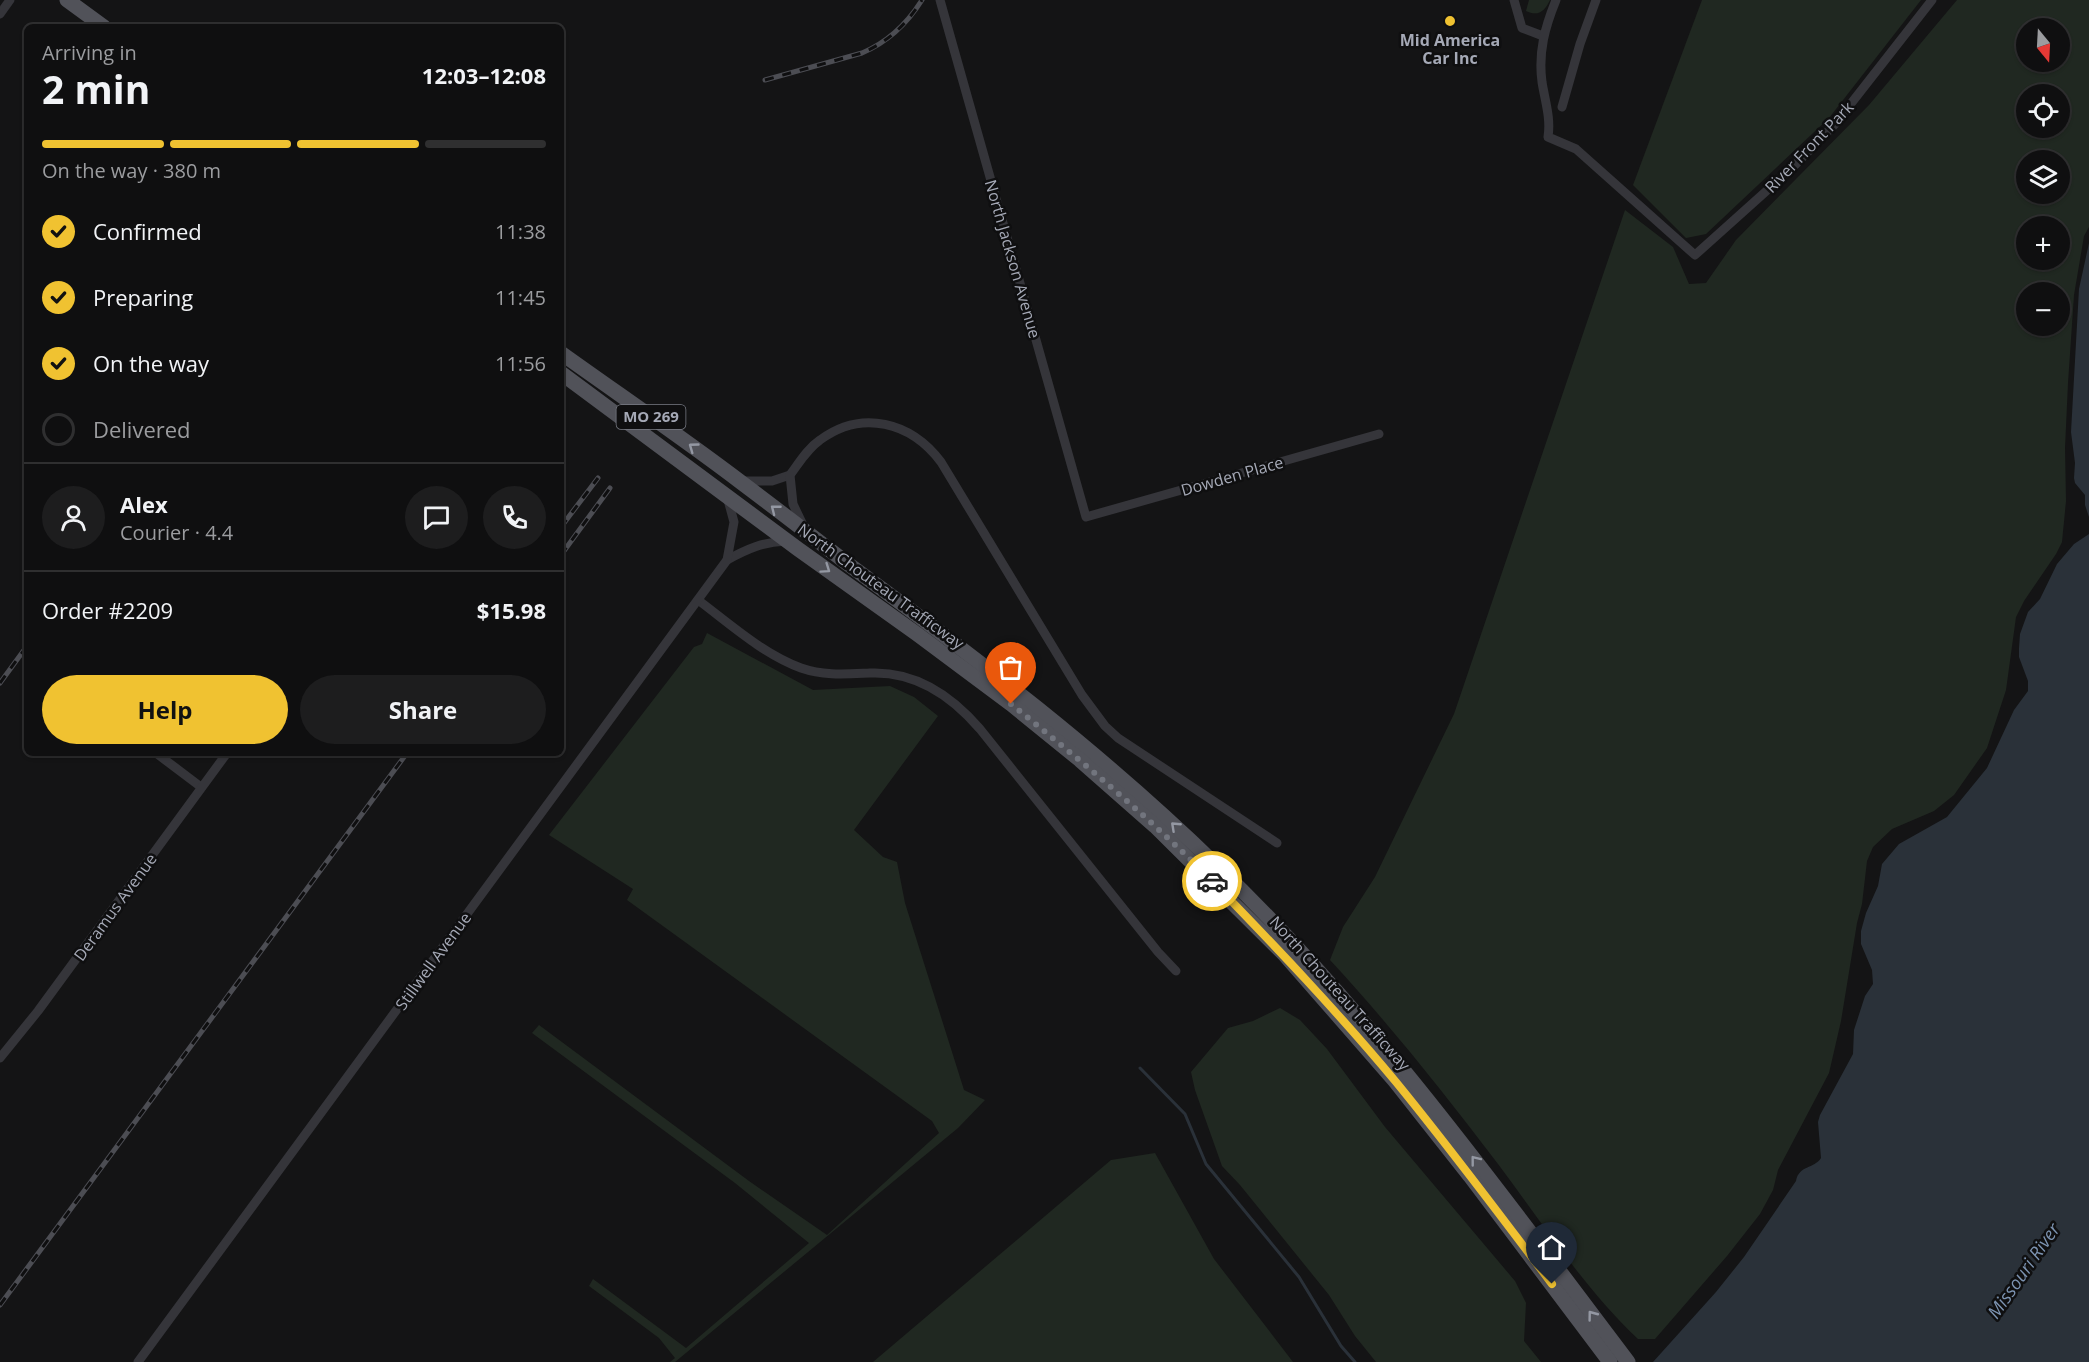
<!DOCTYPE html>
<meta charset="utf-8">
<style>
:root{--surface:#0f0f10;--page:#1d1d1e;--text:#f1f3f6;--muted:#9b9c9f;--line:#2f2f30;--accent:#f0c231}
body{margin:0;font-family:"Open Sans",sans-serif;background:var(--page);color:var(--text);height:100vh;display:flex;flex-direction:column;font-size:22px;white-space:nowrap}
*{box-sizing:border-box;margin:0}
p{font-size:20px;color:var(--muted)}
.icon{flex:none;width:33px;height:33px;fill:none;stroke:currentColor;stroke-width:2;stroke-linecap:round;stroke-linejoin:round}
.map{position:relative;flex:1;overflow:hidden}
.panel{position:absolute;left:24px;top:24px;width:540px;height:732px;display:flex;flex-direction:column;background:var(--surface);border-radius:9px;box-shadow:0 2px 4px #0004,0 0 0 2px var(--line)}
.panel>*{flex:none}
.needle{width:39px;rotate:162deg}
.fabs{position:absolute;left:2016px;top:18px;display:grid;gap:12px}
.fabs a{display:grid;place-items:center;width:54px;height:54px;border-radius:50%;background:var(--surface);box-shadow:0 2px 4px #0004,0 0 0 2px var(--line);font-size:30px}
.pin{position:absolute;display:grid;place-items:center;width:51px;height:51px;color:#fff;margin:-62px -26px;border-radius:50% 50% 50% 0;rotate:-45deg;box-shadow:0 0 6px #0007}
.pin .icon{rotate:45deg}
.courier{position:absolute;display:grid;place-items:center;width:60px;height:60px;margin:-30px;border:4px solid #f0c231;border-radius:50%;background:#fff;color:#222;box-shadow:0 2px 8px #0007}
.headline em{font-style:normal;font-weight:700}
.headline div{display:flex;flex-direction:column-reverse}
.headline{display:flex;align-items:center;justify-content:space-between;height:102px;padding:0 18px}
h1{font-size:39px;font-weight:700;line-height:45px}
.bar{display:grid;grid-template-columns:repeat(4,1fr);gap:9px 6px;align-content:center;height:72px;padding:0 18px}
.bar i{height:8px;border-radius:4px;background:var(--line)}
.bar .current{background:var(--accent)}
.bar p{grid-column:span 4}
.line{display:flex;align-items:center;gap:15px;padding:0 18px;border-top:2px solid var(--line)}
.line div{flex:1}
.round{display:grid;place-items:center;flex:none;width:63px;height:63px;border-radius:32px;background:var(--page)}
ol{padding:0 18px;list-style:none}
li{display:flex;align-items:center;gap:18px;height:66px}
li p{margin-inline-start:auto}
li .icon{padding:6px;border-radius:50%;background:var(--accent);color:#111;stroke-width:4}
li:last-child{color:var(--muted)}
li i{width:33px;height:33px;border:3px solid var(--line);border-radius:50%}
.cta{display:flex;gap:12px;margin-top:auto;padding:12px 18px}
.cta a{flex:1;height:69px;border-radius:36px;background:var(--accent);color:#111;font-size:24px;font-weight:700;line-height:69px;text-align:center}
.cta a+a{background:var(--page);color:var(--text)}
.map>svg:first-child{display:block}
.green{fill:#202821;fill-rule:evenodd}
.water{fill:#2a3139}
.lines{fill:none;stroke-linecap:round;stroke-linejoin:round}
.stream{stroke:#2a3139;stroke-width:3}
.minor{stroke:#35353a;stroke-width:9}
.primary{stroke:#515259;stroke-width:15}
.rail-casing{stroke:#4c4d53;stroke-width:5}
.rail{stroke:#0f0f10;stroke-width:3;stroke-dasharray:9;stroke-linecap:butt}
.oneway{stroke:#9498a3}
.done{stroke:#72757e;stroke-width:6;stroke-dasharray:0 10.8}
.route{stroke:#f0c231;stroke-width:8}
.poi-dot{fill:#f0c231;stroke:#0f0f10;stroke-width:2}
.labels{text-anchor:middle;stroke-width:5;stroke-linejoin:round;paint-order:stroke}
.shield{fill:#0f0f10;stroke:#787b84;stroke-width:1.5}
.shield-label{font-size:15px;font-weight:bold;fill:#a5a9b6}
.poi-label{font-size:16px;font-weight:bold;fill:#a5a9b6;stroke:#0f0f10}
.street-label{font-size:16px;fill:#a5a9b6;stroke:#0f0f10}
.water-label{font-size:18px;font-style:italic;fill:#7c93b1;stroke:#0f0f10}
</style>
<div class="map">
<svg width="2089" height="1362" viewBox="0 0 2089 1362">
<rect width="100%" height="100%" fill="#141415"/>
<g class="green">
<path d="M1529,0h21c-5,11 -12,17 -24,11z"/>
<polygon points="1702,0 1921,0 1829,118 1706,234 1686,238 1633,185"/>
<path d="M1957,0h132v227l-5,9 -10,59 -6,88 -3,65 1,53 -4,41 -6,12 -32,47 -8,16 -10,73 -19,58 -33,47 -20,16 -42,18 -19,18 -6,14 -5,43 -5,19 -16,98 -12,52 -51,97 -5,20 -13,24 -33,42 -72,83h-17c-54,-51 -95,-115 -140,-175 -53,-70 -108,-139 -168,-204l13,-33 32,-50 79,-163 171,-504 48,37 16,37 17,-1 30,-43 133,-135zM2060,28v34h-34v-34zM2060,94v34h-34v-34zM2060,160v34h-34v-34zM2060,226v34h-34v-34zM2060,292v34h-34v-34z"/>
<polygon points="707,633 813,690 890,686 914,697 938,716 854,830 883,857 897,862 905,903 964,1090 985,1100 958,1128 675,1362 670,1362 675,1358 659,1338 589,1286 593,1279 686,1348 809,1243 735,1183 532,1033 539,1025 749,1181 827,1235 939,1133 932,1121 627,900 633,889 549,835 694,647 702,644"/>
<polygon points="1280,1008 1300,1020 1327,1049 1385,1127 1515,1281 1526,1303 1524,1341 1541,1362 1376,1362 1355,1336 1329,1295 1240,1185 1222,1166 1195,1090 1191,1072 1228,1028 1253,1021"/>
<polygon points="1155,1153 1214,1259 1293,1362 873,1362 1111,1160"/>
</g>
<g class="water">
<polygon points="2089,243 2089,517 2085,505 2085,495 2075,483 2074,478 2075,463 2071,432 2079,289"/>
<path d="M2089,534v828h-436l63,-70 28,-35 52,-76c3,-16 18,-12 25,-23l-3,-36 2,-7 33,-61 1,-24 11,-34 8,-12 -1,-14 -11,-26v-13l5,-18 12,-27 4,-22 17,-20 48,-27 40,-49 27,-58 14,-19v-10l-9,-24v-9l1,-14 8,-22 12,-13 17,-35 17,-20z"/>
</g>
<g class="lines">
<polyline class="stream" points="1140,1068 1185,1114 1206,1164 1299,1277 1341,1346 1355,1362"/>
<g class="minor">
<polyline points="940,0 1086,517 1379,434"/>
<polyline points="1514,0 1522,28 1543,36"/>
<path d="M1556,0c-11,27 -18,52 -14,82 3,19 9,36 6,55l28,12 119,106 97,-87 43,-44 97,-124"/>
<polyline points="0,14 10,0"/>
<polyline points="1562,107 1580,44 1596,0"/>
<polyline points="742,481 772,481 790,475"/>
<path d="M803,525l-10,-21 -3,-29c9,-12 17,-26 30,-35 42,-31 91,-18 121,22l141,233 23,31 13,12 159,105"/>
<path d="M727,560c20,-11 36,-18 59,-19"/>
<path d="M698,600c32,24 65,54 103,68 23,8 45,6 69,5 46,-2 81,22 110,56l178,223 18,19"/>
<polyline points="156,753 201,787"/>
<polyline points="0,1058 38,1011 227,753"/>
<polyline points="138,1362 727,560 734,522 728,500"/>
</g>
<g class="primary">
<polyline points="67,0 104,27"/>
<path d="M561,353c60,43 122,85 181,130 36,27 71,54 106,81 128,94 254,190 368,301 157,151 281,324 412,497"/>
<polyline points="561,373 798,549 917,634 1011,704 1080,760 1155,826 1285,955 1395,1081 1470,1176 1610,1362"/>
</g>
<g class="rail-casing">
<g id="rail">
<path d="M765,80l97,-27c26,-11 45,-29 60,-53"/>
<polyline points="561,527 598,478"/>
<polyline points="561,555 610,488"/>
<polyline points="0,683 27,646"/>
<polyline points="0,1305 407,753"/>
</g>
</g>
<use href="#rail" class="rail"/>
</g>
<defs><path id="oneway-chevron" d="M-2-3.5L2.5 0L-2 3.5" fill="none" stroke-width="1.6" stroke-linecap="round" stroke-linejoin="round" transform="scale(1.5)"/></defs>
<g class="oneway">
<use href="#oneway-chevron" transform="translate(693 447) rotate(-144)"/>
<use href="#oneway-chevron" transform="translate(775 509) rotate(-142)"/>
<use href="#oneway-chevron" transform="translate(826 569) rotate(35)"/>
<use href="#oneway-chevron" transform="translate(1175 826) rotate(-137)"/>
<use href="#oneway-chevron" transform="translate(1475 1160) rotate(-128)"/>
<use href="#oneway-chevron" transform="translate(1592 1315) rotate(-127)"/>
</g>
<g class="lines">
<path class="done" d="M1011,704c69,56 138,113 201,177"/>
<path class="route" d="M1212,881c63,65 126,131 184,201 54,66 105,134 156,202"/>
</g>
<circle class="poi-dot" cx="1450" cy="21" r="6"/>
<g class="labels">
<rect class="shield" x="616.5" y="405" width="69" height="24" rx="4.5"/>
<g class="shield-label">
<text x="651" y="422">MO 269</text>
</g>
<g class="poi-label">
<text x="1450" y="46">Mid America<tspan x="1450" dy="18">Car Inc</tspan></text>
</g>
<g class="street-label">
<text transform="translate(1809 147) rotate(-46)" y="6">River Front Park</text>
<text transform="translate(1013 259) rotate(74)" y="6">North Jackson Avenue</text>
<text transform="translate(1232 476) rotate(-16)" y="6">Dowden Place</text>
<text transform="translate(881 586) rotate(36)" y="6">North Chouteau Trafficway</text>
<text transform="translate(115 907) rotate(-54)" y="6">Deramus Avenue</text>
<text transform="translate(433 961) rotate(-54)" y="6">Stillwell Avenue</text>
<text transform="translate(1340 993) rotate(48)" y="6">North Chouteau Trafficway</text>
</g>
<g class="water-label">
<text transform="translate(2024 1271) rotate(-55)" y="6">Missouri River</text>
</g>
</g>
</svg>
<div class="fabs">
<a><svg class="needle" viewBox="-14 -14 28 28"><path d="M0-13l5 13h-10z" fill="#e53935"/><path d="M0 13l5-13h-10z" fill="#9b9c9f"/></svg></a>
<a><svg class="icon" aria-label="locate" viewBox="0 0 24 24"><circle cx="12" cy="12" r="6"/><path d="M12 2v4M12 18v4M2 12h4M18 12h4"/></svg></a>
<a><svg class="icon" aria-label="layers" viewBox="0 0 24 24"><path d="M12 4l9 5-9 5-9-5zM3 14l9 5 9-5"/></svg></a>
<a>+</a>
<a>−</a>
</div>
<div class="pin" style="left:1011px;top:704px;background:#ea580c"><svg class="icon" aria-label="bag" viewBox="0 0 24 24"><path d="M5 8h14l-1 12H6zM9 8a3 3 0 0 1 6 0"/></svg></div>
<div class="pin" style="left:1552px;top:1284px;background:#1f2937"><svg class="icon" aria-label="home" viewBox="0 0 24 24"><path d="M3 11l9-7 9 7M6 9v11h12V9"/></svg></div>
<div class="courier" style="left:1212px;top:881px"><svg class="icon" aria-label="car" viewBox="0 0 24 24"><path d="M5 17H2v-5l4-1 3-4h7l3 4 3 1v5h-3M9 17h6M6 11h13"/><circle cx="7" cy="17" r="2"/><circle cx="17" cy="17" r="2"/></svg></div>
<section class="panel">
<div class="headline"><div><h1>2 min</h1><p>Arriving in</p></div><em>12:03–12:08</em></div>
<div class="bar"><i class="current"></i><i class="current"></i><i class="current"></i><i></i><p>On the way · 380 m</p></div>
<ol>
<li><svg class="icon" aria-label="check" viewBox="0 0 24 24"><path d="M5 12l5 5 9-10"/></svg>Confirmed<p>11:38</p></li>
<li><svg class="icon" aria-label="check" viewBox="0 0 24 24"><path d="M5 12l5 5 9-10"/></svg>Preparing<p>11:45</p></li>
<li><svg class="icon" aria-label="check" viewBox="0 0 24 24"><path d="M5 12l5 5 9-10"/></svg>On the way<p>11:56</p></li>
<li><i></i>Delivered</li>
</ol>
<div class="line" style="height:108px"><a class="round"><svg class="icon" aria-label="person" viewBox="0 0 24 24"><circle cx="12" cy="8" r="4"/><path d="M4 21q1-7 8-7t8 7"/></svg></a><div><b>Alex</b><p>Courier · 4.4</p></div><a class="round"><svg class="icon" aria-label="chat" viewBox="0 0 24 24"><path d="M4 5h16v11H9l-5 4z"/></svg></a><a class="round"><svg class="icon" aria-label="phone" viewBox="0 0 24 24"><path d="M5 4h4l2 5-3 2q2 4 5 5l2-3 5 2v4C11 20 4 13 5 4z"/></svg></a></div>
<div class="line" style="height:78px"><div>Order #2209</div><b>$15.98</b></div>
<div class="cta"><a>Help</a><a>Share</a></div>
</section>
</div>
